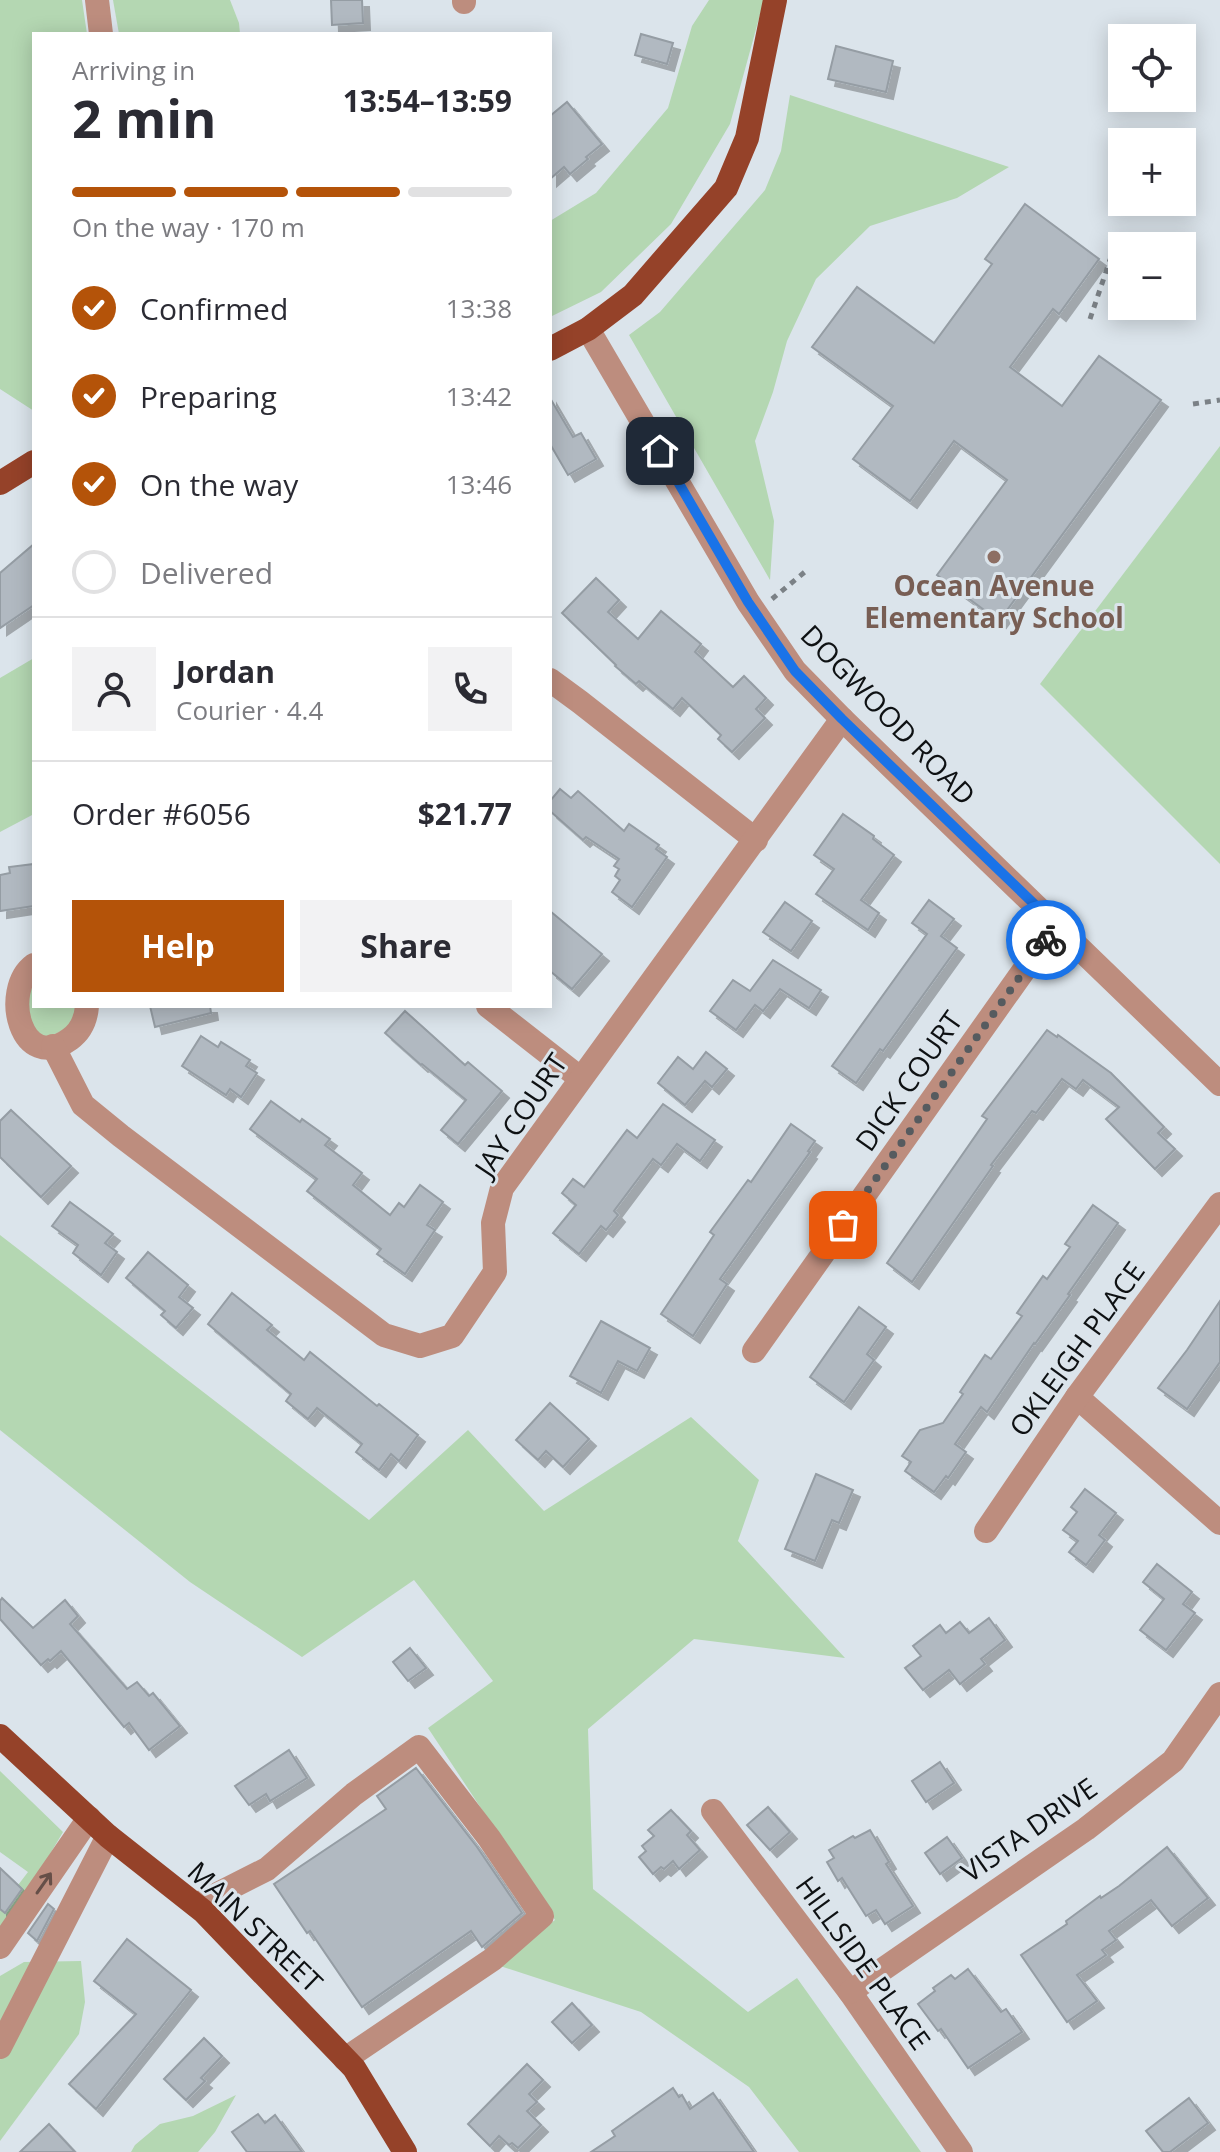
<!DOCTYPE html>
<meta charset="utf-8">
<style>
:root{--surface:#fff;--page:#f2f2f3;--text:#2b2b33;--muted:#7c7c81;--line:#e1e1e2;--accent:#b45309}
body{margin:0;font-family:"Open Sans",sans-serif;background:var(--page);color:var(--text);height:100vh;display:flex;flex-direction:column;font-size:30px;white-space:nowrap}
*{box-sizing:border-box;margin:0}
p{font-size:26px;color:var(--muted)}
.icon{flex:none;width:44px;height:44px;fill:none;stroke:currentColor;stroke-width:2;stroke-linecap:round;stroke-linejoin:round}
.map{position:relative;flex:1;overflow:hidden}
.drawer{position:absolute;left:32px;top:32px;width:520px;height:976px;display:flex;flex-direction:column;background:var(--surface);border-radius:0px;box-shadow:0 4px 20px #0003}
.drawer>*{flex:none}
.controls{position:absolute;left:1108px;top:24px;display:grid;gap:16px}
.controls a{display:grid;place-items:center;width:88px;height:88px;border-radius:0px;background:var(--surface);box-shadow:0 4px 20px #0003;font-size:40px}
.pin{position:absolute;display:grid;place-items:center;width:68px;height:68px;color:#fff;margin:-34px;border-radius:16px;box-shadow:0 4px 12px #0006}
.courier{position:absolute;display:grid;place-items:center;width:80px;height:80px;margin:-40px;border:6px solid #1a73e8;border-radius:50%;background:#fff;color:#222;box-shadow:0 2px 10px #0007}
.summary em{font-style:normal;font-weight:700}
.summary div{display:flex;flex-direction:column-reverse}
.summary{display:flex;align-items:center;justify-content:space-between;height:136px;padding:0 40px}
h1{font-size:52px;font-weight:700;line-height:60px}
.bar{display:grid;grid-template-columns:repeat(4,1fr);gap:12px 8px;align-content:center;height:96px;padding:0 40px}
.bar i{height:10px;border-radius:6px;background:var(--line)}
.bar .current{background:var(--accent)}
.bar p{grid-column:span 4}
.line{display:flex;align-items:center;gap:20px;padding:0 40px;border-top:2px solid var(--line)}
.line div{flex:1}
.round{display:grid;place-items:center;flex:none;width:84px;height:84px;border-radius:0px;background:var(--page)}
ol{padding:0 40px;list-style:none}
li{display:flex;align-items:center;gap:24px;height:88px}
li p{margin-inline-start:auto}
li .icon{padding:8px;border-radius:50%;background:var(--accent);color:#fff;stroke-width:4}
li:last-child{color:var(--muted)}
li i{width:44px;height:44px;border:4px solid var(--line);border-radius:50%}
.action{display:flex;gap:16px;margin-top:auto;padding:16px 40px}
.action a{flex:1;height:92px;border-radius:0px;background:var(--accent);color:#fff;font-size:32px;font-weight:700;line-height:92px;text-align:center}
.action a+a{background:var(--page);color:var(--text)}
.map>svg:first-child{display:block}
.green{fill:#b4d7b2}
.building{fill:#b1b9c1;stroke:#959da4;stroke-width:2;filter:url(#shadow)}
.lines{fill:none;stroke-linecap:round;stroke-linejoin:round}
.path{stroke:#7b8186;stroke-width:5;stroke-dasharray:6 6;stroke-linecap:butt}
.minor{stroke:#bd8d7e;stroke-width:24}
.major{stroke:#954229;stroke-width:24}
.oneway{stroke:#664f48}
.done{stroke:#565b5f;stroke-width:8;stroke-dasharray:0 14.4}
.route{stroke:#1a73e8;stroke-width:10}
.education-dot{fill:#8d6e63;stroke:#dbe4eb;stroke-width:3}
.labels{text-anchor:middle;stroke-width:6;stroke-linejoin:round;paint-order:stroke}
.education-label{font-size:28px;font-weight:bold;fill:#785e54;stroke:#dbe4eb}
.street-label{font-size:28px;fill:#0e1113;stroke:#dbe4eb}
</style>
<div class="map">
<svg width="1220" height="2152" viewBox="0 0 1220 2152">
<defs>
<filter id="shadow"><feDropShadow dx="7" dy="7" stdDeviation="0" flood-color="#0004"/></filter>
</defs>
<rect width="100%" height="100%" fill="#dbe4eb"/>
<g class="green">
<polygon points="0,0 82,0 87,34 34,34 34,411 0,389"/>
<polygon points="113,0 230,0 239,23 240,34 119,34"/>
<polygon points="709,0 764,0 730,124 671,224 601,292 550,317 550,221 596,193 668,108 692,26"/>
<polygon points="790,95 1009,167 957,198 870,226 816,279 787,341 773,392 755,441 774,521 770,580 629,335 660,312 765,190 781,151"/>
<polygon points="1220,446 1220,864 1040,684"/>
<polygon points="34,658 34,814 0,832 0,678"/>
<polygon points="34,972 34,1006 83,1006 80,1021 42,1041 12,997"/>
<polygon points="0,1235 369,1520 468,1430 544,1511 691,1417 759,1480 738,1541 845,1658 694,1639 588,1729 593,1889 748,2012 797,1978 921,2152 799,2152 749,2087 641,2012 497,1965 555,1920 428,1728 493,1681 414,1580 302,1657 190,1582 0,1430"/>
<polygon points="0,1771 63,1832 24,1898 0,1951 0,1906 9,1897 28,1872 0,1852"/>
<polygon points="81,1961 85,2002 79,2034 0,2141 0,1976 24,1962"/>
<polygon points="236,2095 215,2132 198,2152 131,2152 135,2145 160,2124 193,2116"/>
</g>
<g class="building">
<polygon points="331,0 362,0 363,23 332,25"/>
<polygon points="641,34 673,43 667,64 635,55"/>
<polygon points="836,46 893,61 886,92 828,79"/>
<polygon points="567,102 602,144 586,157 588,159 570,174 564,167 550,179 550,116"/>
<polygon points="1025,204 1099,259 1059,314 1053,309 1010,367 1062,406 1099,356 1161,400 999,621 937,575 1007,480 954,441 910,501 853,459 893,406 812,347 857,287 934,343 992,264 985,259"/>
<polygon points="550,398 573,437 581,433 596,459 568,475 550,444"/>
<polygon points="34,544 34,605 0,628 0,573"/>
<polygon points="596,578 619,600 608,612 638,639 661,611 701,644 695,652 733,687 744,676 766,698 756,709 765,718 732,752 718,739 721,735 682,698 673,709 639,681 636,684 615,666 616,665 562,613"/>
<polygon points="560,789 571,798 578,791 624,831 629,824 659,845 656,849 667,857 632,907 612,892 620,880 615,876 619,869 614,866 619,859 586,837 583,840 550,811 550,801"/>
<polygon points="843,814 874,836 873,839 894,855 861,900 879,913 868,930 816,894 834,869 814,855"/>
<polygon points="34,864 34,906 0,911 0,875 10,873 9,867"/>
<polygon points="929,900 954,919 941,936 957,948 883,1051 880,1049 856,1083 832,1066 927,934 912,923"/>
<polygon points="785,902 812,921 791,951 763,932"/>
<polygon points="550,911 602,954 572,989 550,971"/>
<polygon points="773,960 821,990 809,1008 780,989 763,1011 755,1005 736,1030 710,1011 733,980 750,991"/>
<polygon points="150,1006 210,1006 211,1013 155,1027"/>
<polygon points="405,1011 465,1065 468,1062 502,1091 458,1144 441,1130 466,1100 422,1064 421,1065 385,1033"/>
<polygon points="1047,1030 1057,1037 1058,1035 1111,1073 1164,1127 1158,1133 1175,1149 1155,1169 1106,1119 1119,1107 1083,1080 1076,1089 1062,1079 1036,1113 1032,1111 991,1165 993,1166 912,1282 887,1263 987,1119 982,1116"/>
<polygon points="201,1036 218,1047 221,1042 250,1060 246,1066 257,1073 241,1097 230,1089 226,1095 182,1066"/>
<polygon points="706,1052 727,1069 712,1087 705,1081 685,1105 658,1083 678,1057 693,1069"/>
<polygon points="271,1101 300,1122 302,1119 330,1139 325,1145 362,1173 353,1185 390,1215 399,1203 404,1207 420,1185 443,1202 427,1225 435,1230 405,1274 377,1254 381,1249 307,1191 317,1179 250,1129"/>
<polygon points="663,1104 715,1140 700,1161 677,1144 661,1165 653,1159 614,1211 618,1215 606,1230 601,1226 579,1254 553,1233 576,1205 562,1193 573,1179 584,1187 627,1130 637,1138"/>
<polygon points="11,1110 71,1166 41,1197 0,1157 0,1121"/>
<polygon points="791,1124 815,1141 808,1151 810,1152 720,1279 727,1284 693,1336 661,1314 714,1235 710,1232 748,1180 751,1182"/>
<polygon points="70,1202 113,1234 105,1243 117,1252 101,1275 73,1253 78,1245 52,1226"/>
<polygon points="1093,1205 1118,1223 1068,1294 1070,1295 1035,1344 1034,1343 987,1412 981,1407 955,1444 966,1452 948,1478 946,1476 934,1492 905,1471 911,1462 902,1456 920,1430 943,1423 963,1394 960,1392 985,1355 991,1359 1022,1316 1017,1313 1043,1276 1047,1279 1070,1247 1065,1244"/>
<polygon points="148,1252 188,1285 179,1297 193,1308 176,1328 161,1315 165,1311 126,1278"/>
<polygon points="232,1293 272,1325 267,1330 304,1360 310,1352 377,1406 379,1404 418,1435 399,1461 391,1454 379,1470 356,1452 362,1444 317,1408 308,1419 286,1401 291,1394 208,1324"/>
<polygon points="1220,1301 1220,1362 1187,1409 1158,1388 1187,1350"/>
<polygon points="859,1307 886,1327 867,1354 874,1360 844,1402 810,1377"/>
<polygon points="601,1321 650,1348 637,1371 618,1361 601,1393 570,1376"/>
<polygon points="550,1403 589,1439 563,1467 546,1451 538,1460 516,1440"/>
<polygon points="816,1474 853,1490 839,1523 832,1520 815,1561 785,1549"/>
<polygon points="1085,1489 1116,1513 1099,1535 1105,1540 1086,1565 1069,1552 1078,1541 1063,1530 1077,1512 1071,1507"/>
<polygon points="1157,1564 1192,1592 1183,1604 1195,1613 1166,1650 1140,1630 1164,1599 1143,1582"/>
<polygon points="2,1598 33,1628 65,1600 78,1616 70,1624 127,1689 137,1682 149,1696 153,1693 180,1726 149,1750 129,1723 124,1727 61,1651 50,1661 48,1659 41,1665 0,1619 0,1601"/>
<polygon points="989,1618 1005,1640 981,1659 985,1664 960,1684 949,1670 923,1690 905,1668 921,1656 913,1646 940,1625 946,1633 960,1622 969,1633"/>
<polygon points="410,1648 426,1668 408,1681 393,1662"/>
<polygon points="289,1750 307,1778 270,1801 266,1794 249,1805 235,1786"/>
<polygon points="940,1762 954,1783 926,1802 912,1781"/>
<polygon points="416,1768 477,1847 522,1913 482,1947 471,1931 362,2007 310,1931 307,1933 274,1884 386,1809 377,1796"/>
<polygon points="768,1807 790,1832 770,1850 747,1825"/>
<polygon points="671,1810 691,1831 687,1835 700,1850 679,1869 673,1861 664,1869 661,1867 653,1874 639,1857 646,1851 642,1846 654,1836 648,1830"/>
<polygon points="870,1830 889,1862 886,1864 913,1906 885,1924 876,1910 866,1916 842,1878 838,1881 827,1862 834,1858 829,1850 853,1836 855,1838"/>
<polygon points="947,1837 962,1858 940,1874 925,1853"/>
<polygon points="1167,1847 1208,1898 1172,1926 1151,1900 1109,1931 1116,1940 1102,1950 1106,1955 1077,1975 1097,2001 1067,2022 1021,1955 1067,1924 1066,1921 1100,1896 1101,1898 1119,1886"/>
<polygon points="0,1868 22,1889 5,1913 0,1909"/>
<polygon points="48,1904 54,1909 37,1941 28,1933"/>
<polygon points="127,1939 191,1990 96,2109 69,2084 136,2014 94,1981"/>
<polygon points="968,1969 1001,2012 1006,2009 1022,2032 968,2068 941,2029 938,2031 918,2004 935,1991 933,1988 951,1975 955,1979"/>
<polygon points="572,2003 592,2025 572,2043 552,2022"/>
<polygon points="204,2038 222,2056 201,2078 205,2081 186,2100 164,2079"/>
<polygon points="527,2064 543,2080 529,2094 537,2102 527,2111 541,2125 518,2148 512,2143 509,2145 499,2136 490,2146 468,2124"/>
<polygon points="673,2088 679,2097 682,2095 690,2109 713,2093 754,2152 591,2152 615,2136 612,2131"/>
<polygon points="1189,2098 1208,2123 1170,2152 1163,2152 1146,2131"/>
<polygon points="258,2114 265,2123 275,2115 302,2152 247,2152 232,2132"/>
<polygon points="49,2124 75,2152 20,2152"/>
</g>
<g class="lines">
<g class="path">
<polyline points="1090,319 1111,257"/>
<polyline points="1193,404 1220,400"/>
<polyline points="772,599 806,571"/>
</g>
<g class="minor">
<polyline points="97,0 101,34"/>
<polyline points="464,0 464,2"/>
<polyline points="588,329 748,602 795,671 842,719 1220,1084"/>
<polyline points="550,680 580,702 756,840"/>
<path d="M34,965c-34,25 -13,110 36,74 11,-8 16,-20 17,-33"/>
<polyline points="488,1006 580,1078"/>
<polyline points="53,1046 83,1105 121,1136 384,1335 420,1346 452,1336 495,1272 493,1223 502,1188 842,719"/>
<polyline points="754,1351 1056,925"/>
<polyline points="1077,1397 1220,1523"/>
<polyline points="986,1531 1077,1397 1220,1204"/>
<polyline points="713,1811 850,1992 961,2152"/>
<polyline points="196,1905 267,1869 354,1794 419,1747 489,1838 542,1916 493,1959 345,2059"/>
<polyline points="0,1947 89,1818"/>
<polyline points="850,1992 1086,1829 1173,1761 1220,1694"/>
<polyline points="0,2047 108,1836"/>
</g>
<g class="major">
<polyline points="550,349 588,329 633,295 726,188 747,138 775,0"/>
<polyline points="0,483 34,462"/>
<polyline points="0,1736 108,1836 203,1911 354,2068 405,2152"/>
</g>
</g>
<defs><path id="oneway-shaft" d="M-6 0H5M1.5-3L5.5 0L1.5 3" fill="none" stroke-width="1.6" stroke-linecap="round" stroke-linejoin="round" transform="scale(2)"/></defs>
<use class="oneway" href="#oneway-shaft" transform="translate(44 1883) rotate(-55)"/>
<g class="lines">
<polyline class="done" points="843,1225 1046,940"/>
<polyline class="route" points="660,451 748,602 795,671 842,719 1056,925 1046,940"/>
</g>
<circle class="education-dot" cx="994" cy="557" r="8"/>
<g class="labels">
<g class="education-label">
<text x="994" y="596">Ocean Avenue<tspan x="994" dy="32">Elementary School</tspan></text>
</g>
<g class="street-label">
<text transform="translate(888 715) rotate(46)" y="10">DOGWOOD ROAD</text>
<text transform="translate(909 1081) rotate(-55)" y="10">DICK COURT</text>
<text transform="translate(521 1115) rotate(-56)" y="10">JAY COURT</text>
<text transform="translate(1077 1349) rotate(-54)" y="10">OKLEIGH PLACE</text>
<text transform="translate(1029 1830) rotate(-35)" y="10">VISTA DRIVE</text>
<text transform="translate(255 1927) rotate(44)" y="10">MAIN STREET</text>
<text transform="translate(863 1963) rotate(54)" y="10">HILLSIDE PLACE</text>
</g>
</g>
</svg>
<div class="controls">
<a><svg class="icon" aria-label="locate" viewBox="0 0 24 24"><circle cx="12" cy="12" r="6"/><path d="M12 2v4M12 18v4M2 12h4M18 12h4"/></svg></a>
<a>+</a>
<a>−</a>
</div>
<div class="pin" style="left:843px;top:1225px;background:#ea580c"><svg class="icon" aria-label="bag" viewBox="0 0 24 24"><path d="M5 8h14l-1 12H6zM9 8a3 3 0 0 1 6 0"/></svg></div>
<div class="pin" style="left:660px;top:451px;background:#1f2937"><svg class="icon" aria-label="home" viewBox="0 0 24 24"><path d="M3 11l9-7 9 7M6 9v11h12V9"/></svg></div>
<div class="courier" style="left:1046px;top:940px"><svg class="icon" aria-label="bike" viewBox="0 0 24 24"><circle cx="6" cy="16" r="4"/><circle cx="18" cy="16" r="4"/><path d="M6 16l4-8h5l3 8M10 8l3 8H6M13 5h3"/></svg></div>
<section class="drawer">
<div class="summary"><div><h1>2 min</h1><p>Arriving in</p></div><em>13:54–13:59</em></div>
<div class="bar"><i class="current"></i><i class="current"></i><i class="current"></i><i></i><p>On the way · 170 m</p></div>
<ol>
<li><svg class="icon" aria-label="check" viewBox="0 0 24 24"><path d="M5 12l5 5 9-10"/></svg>Confirmed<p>13:38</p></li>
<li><svg class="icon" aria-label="check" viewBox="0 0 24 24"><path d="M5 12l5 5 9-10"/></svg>Preparing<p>13:42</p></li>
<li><svg class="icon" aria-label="check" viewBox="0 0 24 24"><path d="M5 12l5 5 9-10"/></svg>On the way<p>13:46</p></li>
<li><i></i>Delivered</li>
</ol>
<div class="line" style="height:144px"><a class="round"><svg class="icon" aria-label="person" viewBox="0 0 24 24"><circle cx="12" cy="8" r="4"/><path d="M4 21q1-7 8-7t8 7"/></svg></a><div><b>Jordan</b><p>Courier · 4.4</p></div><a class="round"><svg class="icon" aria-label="phone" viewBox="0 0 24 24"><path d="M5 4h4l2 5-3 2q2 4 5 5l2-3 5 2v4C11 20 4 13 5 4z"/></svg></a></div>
<div class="line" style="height:104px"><div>Order #6056</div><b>$21.77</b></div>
<div class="action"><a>Help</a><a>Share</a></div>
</section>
</div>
